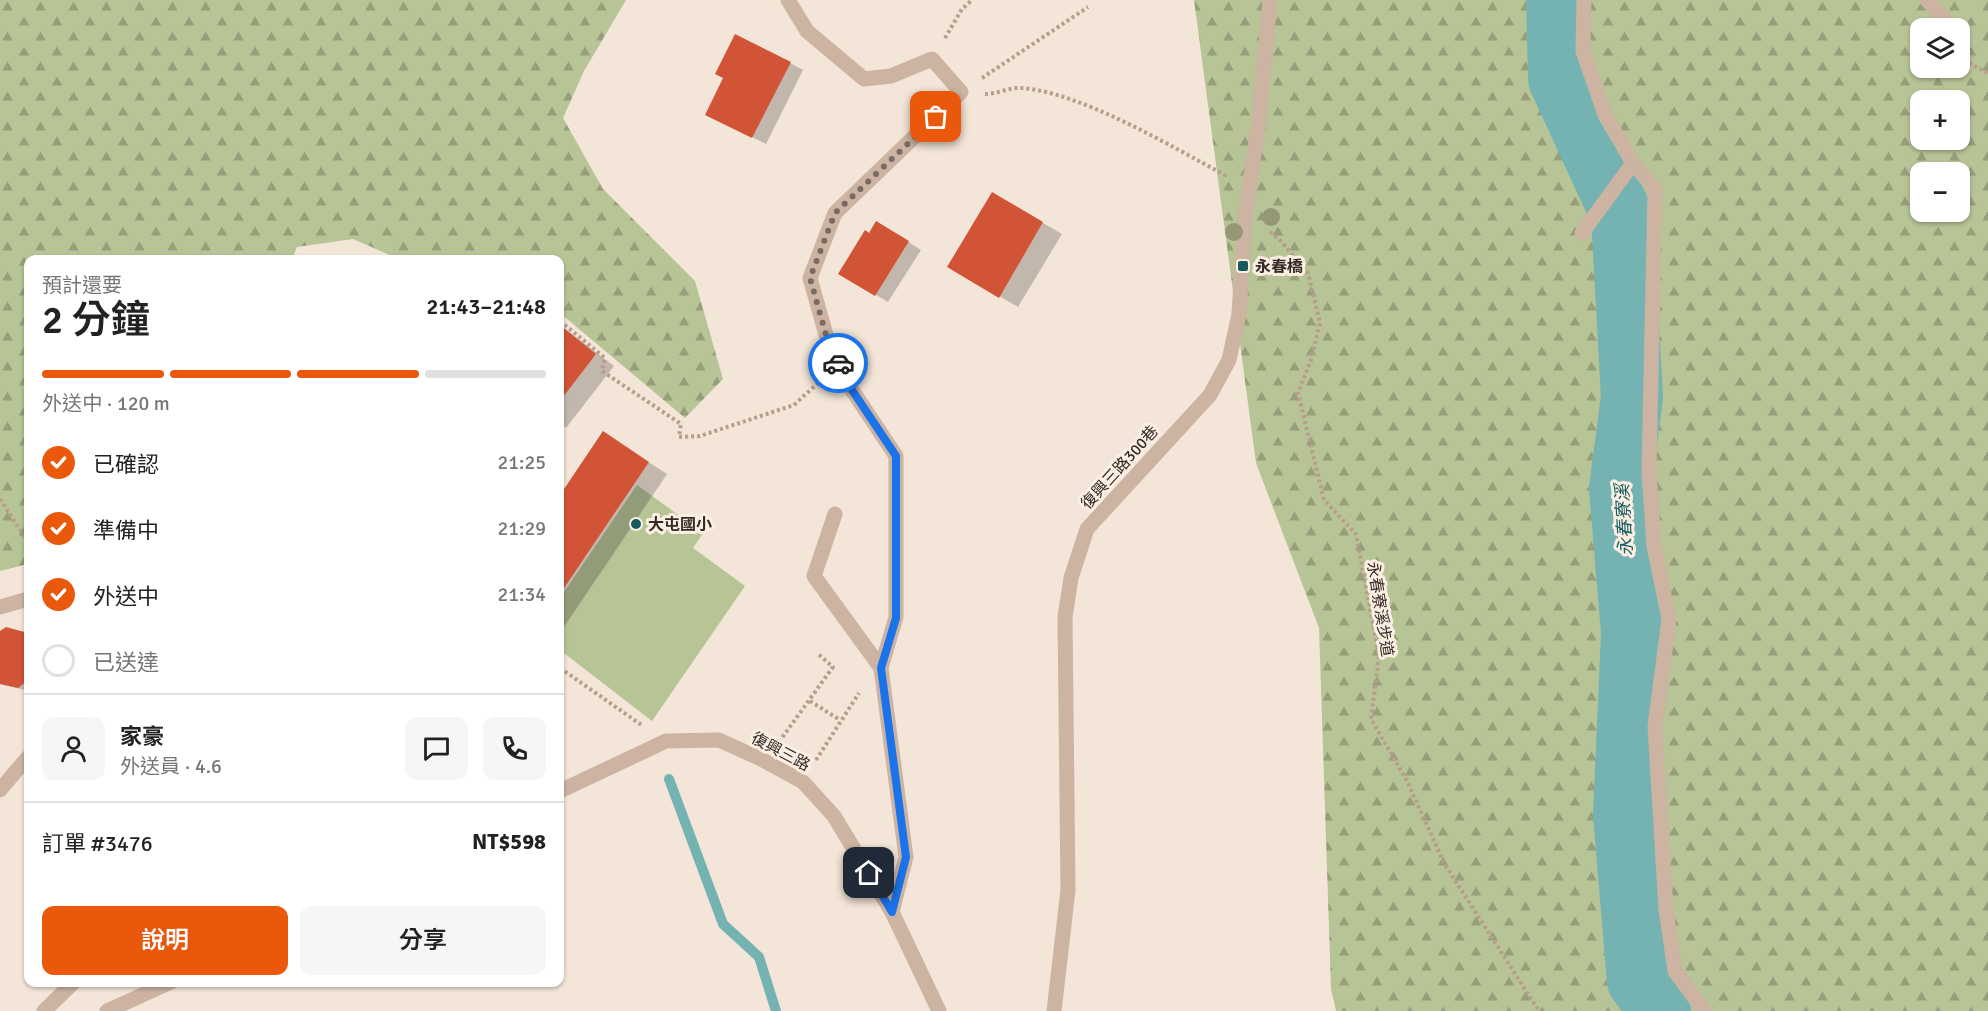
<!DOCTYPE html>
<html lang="zh-TW">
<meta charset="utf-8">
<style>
:root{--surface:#fff;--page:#f6f6f6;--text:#222;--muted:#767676;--line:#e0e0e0;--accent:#ea580c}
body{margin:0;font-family:Signika,"Noto Sans TC",sans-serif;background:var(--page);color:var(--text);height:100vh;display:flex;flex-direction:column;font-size:22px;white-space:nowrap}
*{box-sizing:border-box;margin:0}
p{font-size:20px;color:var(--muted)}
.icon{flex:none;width:33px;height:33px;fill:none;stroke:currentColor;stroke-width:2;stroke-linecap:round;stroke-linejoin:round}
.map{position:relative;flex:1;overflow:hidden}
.panel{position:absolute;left:24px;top:255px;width:540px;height:732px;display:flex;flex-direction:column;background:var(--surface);border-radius:12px;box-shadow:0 2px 4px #0004}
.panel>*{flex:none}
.buttons{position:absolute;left:1910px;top:18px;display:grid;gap:12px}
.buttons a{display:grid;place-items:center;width:60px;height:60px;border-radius:12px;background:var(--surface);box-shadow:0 2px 4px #0004;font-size:30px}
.pin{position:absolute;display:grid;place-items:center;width:51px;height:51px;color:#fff;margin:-26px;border-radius:12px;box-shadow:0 3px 9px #0006}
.courier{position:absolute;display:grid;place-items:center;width:60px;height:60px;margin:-30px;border:4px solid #1a73e8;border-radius:50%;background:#fff;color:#222;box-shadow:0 2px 8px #0007}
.overview em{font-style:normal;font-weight:600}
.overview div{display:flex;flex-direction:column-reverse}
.overview{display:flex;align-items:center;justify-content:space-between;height:102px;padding:0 18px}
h1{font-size:39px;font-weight:600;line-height:45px}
.bar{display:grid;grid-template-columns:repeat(4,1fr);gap:9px 6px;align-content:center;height:72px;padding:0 18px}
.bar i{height:8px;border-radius:4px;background:var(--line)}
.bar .on{background:var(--accent)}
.bar p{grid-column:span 4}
.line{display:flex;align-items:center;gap:15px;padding:0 18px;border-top:2px solid var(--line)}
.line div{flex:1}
.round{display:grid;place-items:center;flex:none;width:63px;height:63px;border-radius:12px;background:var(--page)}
ol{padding:0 18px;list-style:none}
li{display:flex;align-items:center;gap:18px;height:66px}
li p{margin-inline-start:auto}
li .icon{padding:6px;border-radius:50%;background:var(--accent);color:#fff;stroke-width:4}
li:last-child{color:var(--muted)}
li i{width:33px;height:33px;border:3px solid var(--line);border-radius:50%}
.cta{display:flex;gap:12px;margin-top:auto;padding:12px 18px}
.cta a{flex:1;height:69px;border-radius:12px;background:var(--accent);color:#fff;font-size:24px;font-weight:600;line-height:69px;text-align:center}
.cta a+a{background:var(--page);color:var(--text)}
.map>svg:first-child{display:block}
.green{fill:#b7c496}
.forest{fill:url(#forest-firs);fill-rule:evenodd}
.shadow{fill:#0003}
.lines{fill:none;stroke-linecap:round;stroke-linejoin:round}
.stream{stroke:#74b3b2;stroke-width:10}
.river{stroke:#74b3b2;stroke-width:62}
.building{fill:#d25437}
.path{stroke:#b89d8c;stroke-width:4;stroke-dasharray:3 3;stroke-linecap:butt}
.minor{stroke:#ccb3a2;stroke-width:15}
.tree{fill:#959776}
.done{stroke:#786b63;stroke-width:6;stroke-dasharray:0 10.8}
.route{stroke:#1a73e8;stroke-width:8}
.poi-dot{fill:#175b5c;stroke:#fbefe4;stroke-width:2}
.labels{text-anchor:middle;stroke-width:6;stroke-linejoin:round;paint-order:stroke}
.poi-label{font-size:16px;font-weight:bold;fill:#362a25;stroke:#fbefe4;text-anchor:start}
.street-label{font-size:16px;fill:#362a25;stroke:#fbefe4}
.water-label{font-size:18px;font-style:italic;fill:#175b5c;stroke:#fbefe4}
</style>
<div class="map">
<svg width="1988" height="1011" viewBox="0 0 1988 1011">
<defs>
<pattern id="forest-firs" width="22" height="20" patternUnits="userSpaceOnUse" patternTransform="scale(1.5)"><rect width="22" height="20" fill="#b7c496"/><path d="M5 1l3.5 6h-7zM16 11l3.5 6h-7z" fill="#969f7a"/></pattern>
</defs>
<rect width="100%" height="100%" fill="#f3e5d7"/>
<polygon class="green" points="637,485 703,533 693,548 745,586 652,721 560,650 560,598"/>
<g class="forest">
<polygon points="0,0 626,0 584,71 563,118 603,189 695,281 723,379 685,418 560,313 560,260 399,259 353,239 297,247 292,259 28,260 28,564 0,571"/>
<path d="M1194,0h794v1011h-652l-5,-22 -12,-361 -63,-165zM1920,28h39v40h-39zM1920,100h39v40h-39zM1920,172h39v40h-39z"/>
</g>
<g class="shadow">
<polygon points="790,63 803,70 766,144 720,121 725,78"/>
<polygon points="993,194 1062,234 1018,307 949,267"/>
<polygon points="890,230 921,250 888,302 840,273 869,235"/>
<polygon points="560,325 614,366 566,428 560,424"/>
<polygon points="603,433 667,474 560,633 560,497"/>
<polygon points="6,629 28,634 28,688 25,690 0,684 0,633"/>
</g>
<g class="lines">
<polyline class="stream" points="669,779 723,924 759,957 776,1011"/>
<polyline class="river" points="1557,0 1559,79 1622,216 1632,397 1620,488 1632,633 1624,815 1638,981 1660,1011"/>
</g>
<g class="building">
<polygon points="735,34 791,62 752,138 705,115 723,78 715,74"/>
<polygon points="992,192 1043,222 999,298 947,267"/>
<polygon points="876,221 909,241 875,296 838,274 865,230 869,233"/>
<polygon points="560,325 596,354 560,401"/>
<polygon points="603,431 649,462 560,594 560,495"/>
<polygon points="6,627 28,633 28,680 18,688 0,684 0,631"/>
</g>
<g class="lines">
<g class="path">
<polyline points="945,38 962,9 972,0"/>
<polyline points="1969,63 1988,73"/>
<polyline points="982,78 1088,7"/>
<path d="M985,94c12,0 25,-7 36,-6 60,4 151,59 204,87l2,-2"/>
<polyline points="1270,232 1278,238 1308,273 1320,323 1311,360 1298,393 1324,500 1356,534 1379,656 1371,719 1407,781 1444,863 1539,1011"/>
<polyline points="560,321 605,358 602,371 681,424 679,437 700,436 794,405 818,383 817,379"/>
<polyline points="0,499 28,542"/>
<polyline points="560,668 643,726"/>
<polyline points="810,701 840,720"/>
<polyline points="779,742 833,667 817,653"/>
<polyline points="816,760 859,693"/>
</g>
<g class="minor">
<polyline points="788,0 807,31 864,79 891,76 932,59 961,92 835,213 810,278 828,342 852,390 896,456 896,617 881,668 906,857 892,912"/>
<polyline points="1584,0 1583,51 1605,115 1633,163 1655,189 1649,471 1654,546 1669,619 1655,726 1666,910 1675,971 1704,1011"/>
<polyline points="1927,0 1952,28"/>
<polyline points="1959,37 1961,40"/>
<polyline points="1582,233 1633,163"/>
<polyline points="835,514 814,576 881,668"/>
<polyline points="0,607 28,599"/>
<polyline points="0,790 28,757"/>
<polyline points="560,791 666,741 719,740 761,759 803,782 834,816 892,912 939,1011"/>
<polyline points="44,1011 74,982"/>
<polyline points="107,1011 171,982"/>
<polyline points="1054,1011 1068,890 1065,617 1071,578 1087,529 1210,395 1229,360 1239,314 1245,216 1258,128 1270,0"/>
</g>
</g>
<g class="tree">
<circle cx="1271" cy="217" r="9"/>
<circle cx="1234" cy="232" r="9"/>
</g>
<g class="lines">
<polyline class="done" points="838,363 828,342 810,278 835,213 936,117"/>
<polyline class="route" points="838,363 852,390 896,456 896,618 881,668 906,857 892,912 869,873"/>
</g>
<g class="poi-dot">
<rect x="1237" y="260" width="12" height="12" rx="3"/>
<circle cx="636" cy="524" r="6"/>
</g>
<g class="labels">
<g class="poi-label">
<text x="1255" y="272">永春橋</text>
<text x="648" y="530">大屯國小</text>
</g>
<g class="street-label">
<text transform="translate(1119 467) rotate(-48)" y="6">復興三路300巷</text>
<text transform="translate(1381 609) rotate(81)" y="6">永春寮溪步道</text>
<text transform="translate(781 751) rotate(28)" y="6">復興三路</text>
</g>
<g class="water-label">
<text transform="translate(1624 520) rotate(-93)" y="6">永春寮溪</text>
</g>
</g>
</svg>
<div class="buttons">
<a><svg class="icon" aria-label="layers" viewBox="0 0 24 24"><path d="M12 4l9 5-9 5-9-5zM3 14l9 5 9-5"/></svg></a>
<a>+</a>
<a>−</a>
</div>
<div class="pin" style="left:936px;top:117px;background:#ea580c"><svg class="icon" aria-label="bag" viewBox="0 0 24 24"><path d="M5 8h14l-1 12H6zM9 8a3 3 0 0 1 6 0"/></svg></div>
<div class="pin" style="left:869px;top:873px;background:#1f2937"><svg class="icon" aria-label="home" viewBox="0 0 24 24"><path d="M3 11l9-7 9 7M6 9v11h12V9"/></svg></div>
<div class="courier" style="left:838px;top:363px"><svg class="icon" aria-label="car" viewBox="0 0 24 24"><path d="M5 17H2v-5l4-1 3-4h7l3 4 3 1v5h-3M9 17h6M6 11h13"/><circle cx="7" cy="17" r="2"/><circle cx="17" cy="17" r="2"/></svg></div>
<section class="panel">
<div class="overview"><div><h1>2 分鐘</h1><p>預計還要</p></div><em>21:43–21:48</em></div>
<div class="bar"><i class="on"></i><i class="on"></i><i class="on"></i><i></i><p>外送中 · 120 m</p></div>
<ol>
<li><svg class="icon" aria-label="check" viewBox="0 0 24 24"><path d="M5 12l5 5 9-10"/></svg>已確認<p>21:25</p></li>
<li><svg class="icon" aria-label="check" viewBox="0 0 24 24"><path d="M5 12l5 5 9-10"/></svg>準備中<p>21:29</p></li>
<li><svg class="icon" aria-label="check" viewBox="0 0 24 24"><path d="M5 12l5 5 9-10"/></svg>外送中<p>21:34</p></li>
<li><i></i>已送達</li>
</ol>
<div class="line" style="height:108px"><a class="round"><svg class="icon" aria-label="person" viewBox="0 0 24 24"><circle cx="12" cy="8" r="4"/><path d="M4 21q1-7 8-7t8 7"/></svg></a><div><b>家豪</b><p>外送員 · 4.6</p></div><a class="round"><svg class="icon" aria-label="chat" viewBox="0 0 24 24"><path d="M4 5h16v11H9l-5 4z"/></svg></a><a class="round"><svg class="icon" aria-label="phone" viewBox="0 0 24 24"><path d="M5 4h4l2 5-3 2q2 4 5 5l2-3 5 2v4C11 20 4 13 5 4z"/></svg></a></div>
<div class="line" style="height:78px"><div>訂單 #3476</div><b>NT$598</b></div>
<div class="cta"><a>說明</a><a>分享</a></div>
</section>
</div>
